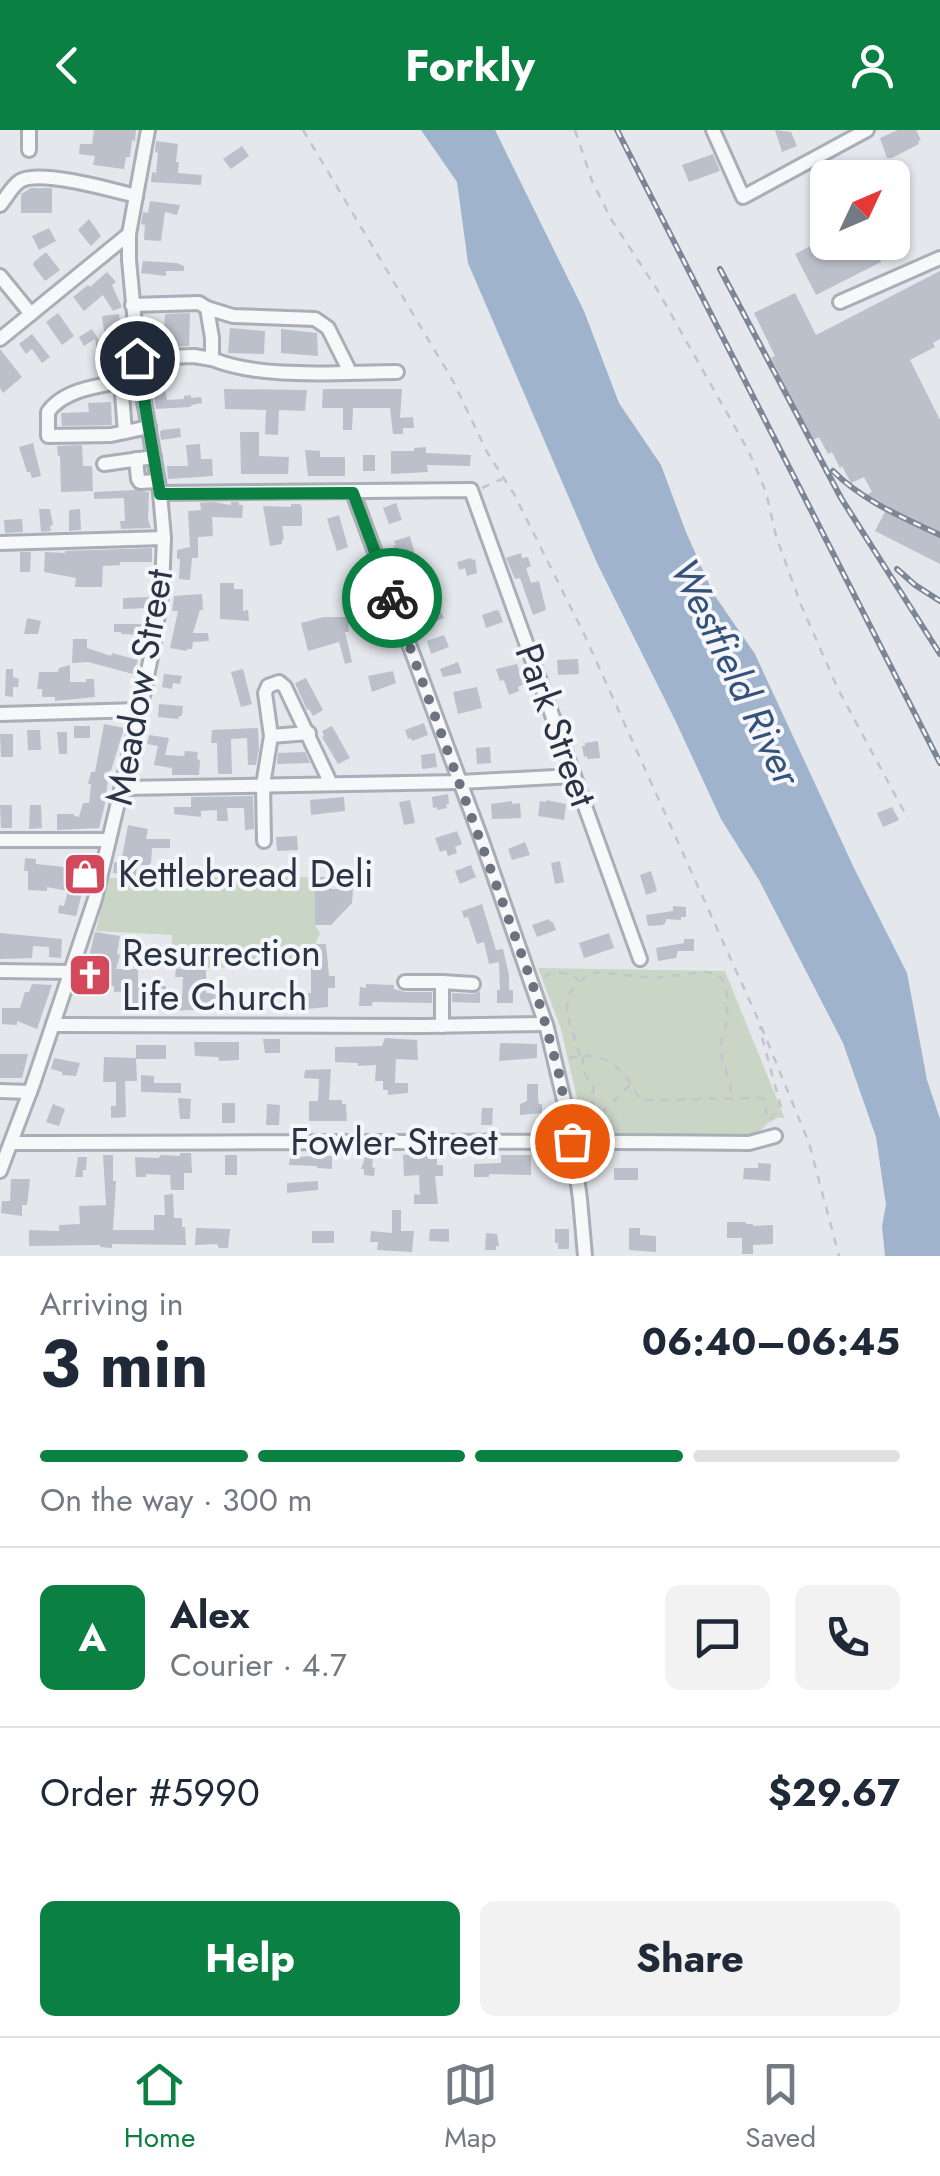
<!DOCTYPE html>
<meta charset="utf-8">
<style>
:root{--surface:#fff;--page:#f2f2f3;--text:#1f2937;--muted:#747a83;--line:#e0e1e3;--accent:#0b8043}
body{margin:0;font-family:Jost,sans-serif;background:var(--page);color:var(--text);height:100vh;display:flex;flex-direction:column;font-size:38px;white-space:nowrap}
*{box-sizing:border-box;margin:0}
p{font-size:32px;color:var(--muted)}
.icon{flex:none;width:55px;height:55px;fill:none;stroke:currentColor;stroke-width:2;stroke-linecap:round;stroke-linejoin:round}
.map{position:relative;height:1126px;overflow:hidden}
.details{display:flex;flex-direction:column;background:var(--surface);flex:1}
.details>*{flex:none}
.needle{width:65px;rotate:46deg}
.tools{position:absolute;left:810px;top:30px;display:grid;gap:20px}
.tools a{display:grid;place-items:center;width:100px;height:100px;border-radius:15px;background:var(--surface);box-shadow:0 2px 8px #0004;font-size:50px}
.pin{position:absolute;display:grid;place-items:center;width:85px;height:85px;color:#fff;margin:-42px;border:5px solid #fff;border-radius:50%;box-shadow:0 2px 10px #0007}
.courier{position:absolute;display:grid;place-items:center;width:100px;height:100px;margin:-50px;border:8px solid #0b8043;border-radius:50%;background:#fff;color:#222;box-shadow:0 2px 12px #0007}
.summary em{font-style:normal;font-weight:700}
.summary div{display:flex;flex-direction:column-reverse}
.summary{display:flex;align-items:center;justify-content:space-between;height:170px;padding:0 40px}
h1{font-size:65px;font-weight:700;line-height:75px}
.bar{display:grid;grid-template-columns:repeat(4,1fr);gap:15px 10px;align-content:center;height:120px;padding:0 40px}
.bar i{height:12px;border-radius:8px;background:var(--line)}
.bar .active{background:var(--accent)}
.bar p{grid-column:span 4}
.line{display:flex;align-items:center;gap:25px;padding:0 40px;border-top:2px solid var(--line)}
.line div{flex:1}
.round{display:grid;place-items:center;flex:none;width:105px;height:105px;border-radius:15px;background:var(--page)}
.cta{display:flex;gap:20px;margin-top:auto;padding:20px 40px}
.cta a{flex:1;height:115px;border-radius:15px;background:var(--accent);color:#fff;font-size:40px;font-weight:700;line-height:115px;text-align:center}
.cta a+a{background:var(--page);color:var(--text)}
header{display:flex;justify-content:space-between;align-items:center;height:130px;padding:0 40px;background:var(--accent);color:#fff;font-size:45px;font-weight:700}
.dock{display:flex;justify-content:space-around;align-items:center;height:140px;border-top:2px solid var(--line);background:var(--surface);font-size:28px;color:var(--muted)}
.dock a{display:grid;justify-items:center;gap:5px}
.dock .active{color:var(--accent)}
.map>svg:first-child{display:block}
.green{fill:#c9d6c5}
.water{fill:#9fb4cc}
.building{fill:#bbc0ca}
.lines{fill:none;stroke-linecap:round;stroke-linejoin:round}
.minor-casing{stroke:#a9aeb7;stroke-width:18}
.path{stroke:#c2c5cb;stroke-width:2.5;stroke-dasharray:8 8;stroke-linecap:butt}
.minor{stroke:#f7f8fa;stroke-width:12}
.rail-casing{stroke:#7d8696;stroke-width:6}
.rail{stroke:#f4f6f9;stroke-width:2.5;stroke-dasharray:8;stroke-linecap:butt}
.done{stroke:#6c737f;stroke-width:10;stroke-dasharray:0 18}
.route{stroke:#0b8043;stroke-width:12}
.labels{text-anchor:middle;stroke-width:8;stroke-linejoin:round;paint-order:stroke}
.street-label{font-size:38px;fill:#2b3445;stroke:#f4f6f9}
.poi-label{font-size:38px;fill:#2b3445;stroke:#f4f6f9;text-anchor:start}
.water-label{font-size:40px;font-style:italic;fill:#34527a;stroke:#f4f6f9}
</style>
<header><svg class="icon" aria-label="back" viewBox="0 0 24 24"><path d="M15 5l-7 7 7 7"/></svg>Forkly<svg class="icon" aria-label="person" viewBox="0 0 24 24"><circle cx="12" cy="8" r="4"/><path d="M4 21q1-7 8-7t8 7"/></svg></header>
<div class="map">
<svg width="940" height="1126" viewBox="0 0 940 1126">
<rect width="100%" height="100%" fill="#e4e7ec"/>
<g class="green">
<polygon points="315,747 315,795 320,803 307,835 172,839 172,805 96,801 108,748"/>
<path d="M538,838l187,3 60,148 -5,-2c-12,5 -18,10 -23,21l-169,-3c-9,-5 -11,-12 -13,-22l5,-2 -19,-82z"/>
</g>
<polygon class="water" points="421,0 495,0 584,181 619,273 661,335 686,402 713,463 755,524 854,738 907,843 927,950 940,989 940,1126 885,1126 882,1096 886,1075 876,1007 843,913 759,750 721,689 676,592 597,433 468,133 457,52"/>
<g class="building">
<polygon points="94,0 136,0 135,11 132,10 130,27 126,27 124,39 93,35 95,26 79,24 80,14 92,14"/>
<polygon points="775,0 791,2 797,16 782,22"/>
<polygon points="898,0 916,0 921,10 918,11 919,14 892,28 887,28 880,8"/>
<polygon points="156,11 178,14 176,32 179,32 178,43 202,45 201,55 151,52 152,42 156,43 158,23 155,22"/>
<polygon points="242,16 249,26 231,39 223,29"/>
<polygon points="713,24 720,41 689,52 682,35"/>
<polygon points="31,58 52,58 52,83 21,83 21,64"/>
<polygon points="150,71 180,75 177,85 165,82 161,111 144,110 145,95 141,94 143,82 148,83"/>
<polygon points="89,89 101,106 91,116 78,100"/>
<polygon points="49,98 56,111 39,120 32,106"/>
<polygon points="828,107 828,112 871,112 881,132 816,165 795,124"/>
<polygon points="46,122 60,140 45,151 33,135 34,132"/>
<polygon points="143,131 177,133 184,136 184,141 166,141 166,146 141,143"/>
<polygon points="940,141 940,209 933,213 935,217 910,230 940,290 940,434 875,401 888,376 866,365 872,362 864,347 851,353 842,336 840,338 832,322 828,324 819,307 813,310 771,228 775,226 754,183 795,163 816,205"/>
<polygon points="107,142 116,152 112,155 122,177 113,181 103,165 84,181 73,167 88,155 90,157"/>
<polygon points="58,183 74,206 62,215 46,192"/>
<polygon points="190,183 189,216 163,217 165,184"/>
<polygon points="119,184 123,220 126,220 129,234 101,240 95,209 84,216 79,207 92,199 107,223 102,186"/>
<polygon points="230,198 265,201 264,224 228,223"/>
<polygon points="281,199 317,203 318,226 281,223"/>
<polygon points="32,204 50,227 42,233 32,219 26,224 19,214"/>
<polygon points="0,219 22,247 3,263 0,258"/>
<polygon points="163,248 167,270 184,269 184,266 191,265 191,268 201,267 202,273 192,275 190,277 156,279 151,249"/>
<polygon points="224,259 307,260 305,281 279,280 278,305 265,304 266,280 225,279"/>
<polygon points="323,259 402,259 400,288 413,287 414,298 403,298 403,304 393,304 390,278 353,278 352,300 343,300 343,278 322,278"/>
<polygon points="111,272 112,295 62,296 61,283 89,282 88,273"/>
<polygon points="180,298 181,307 161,310 160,302 162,300"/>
<polygon points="240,302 259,302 259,326 289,327 288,344 241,344"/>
<polygon points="33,313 41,346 32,348 30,342 27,342 19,317"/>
<polygon points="200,314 201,329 212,329 213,346 168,349 167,336 188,336 186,315"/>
<polygon points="82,315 83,336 92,336 93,361 61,362 60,326 58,326 57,316"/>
<polygon points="426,317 426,323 471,325 470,336 427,335 428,342 391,344 391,321 414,321 414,318"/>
<polygon points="305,320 320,321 320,327 345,327 345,346 308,346"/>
<rect x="363" y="325" width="12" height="16"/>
<polygon points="134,360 149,362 148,389 151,398 121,399 120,391 125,391 124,368 94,369 94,362"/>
<polygon points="212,372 231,375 231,372 239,372 239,375 243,375 242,388 212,387 213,406 198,407 198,428 192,428 190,450 179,449 180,429 177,429 177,420 190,417 188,381 201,380 200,373"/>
<polygon points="396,373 402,390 389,394 383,378"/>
<polygon points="291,374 300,374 302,377 302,396 282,396 284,409 282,410 282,414 270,416 263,376 291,377"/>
<polygon points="39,379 50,379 53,395 50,396 51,401 41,402"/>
<polygon points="80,379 81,400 69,401 69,380"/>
<polygon points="339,385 348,417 337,421 327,389"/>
<polygon points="22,389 23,402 5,403 4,390"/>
<polygon points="410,406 420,444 408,448 404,447 402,440 399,441 396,433 399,432 393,416 396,415 394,411"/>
<polygon points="152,418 152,432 120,432 120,435 103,436 102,457 75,457 76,448 44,442 45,422 65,423 65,421"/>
<polygon points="20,422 31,422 30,442 20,442"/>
<polygon points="521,423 522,428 528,427 531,436 526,438 531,453 539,451 546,480 533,485 520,448 515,449 506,428"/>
<polygon points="471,428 472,430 475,429 477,443 467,446 465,438 459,440 457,432"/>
<polygon points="368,433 381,467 381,474 369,477 368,473 365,473 356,438"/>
<polygon points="220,453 234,453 234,459 243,459 243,481 248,480 249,491 220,489"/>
<polygon points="426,462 427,465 432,463 444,488 431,493 430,490 422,492 413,470 415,470 414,466"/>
<polygon points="202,464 203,480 200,480 193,503 208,503 209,511 193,512 192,519 187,519 187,521 170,518 178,481 172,481 174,466"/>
<polygon points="149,467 148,478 123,479 123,468"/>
<polygon points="496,480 499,481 503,492 486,498 482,485"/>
<polygon points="324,487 348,487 349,502 345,502 352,532 345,534 339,512 308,521 301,493"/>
<polygon points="27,488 41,491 38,504 24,504"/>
<polygon points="114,494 143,494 143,505 121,504 121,502 114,502"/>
<polygon points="444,505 449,517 431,524 427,511"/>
<polygon points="73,509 87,509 87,518 111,526 112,523 138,530 133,544 88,532 72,533"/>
<polygon points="578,529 579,544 558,545 557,530"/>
<polygon points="458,532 462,543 443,547 440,539"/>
<polygon points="517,534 524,554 518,557 519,561 509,565 504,550 500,551 496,539"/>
<polygon points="70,535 70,552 86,552 86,549 94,549 95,567 55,571 55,567 42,567 42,559 37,559 39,542 58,542 59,538"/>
<polygon points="6,539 13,539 13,547 19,549 18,557 13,557 13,567 5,566"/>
<polygon points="243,539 252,574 241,577 231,542"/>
<polygon points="393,541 396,553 372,562 368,546"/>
<polygon points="164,544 182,546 180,554 173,553 172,559 162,557"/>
<polygon points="306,548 323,580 313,586 309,579 307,580 295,553"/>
<polygon points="477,557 482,578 458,584 453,562"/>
<polygon points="159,574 183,576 182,586 179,586 178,589 158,587"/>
<polygon points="424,593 428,605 412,611 411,608 408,609 405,600"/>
<polygon points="104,594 124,598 111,641 109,640 105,674 99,698 57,700 57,684 74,684 74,686 79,687 83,673 89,673 91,654 88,654 91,642 95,642"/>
<rect x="74" y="596" width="16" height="12"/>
<polygon points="332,596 350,628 338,634 322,607 324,606 322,601"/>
<polygon points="258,598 259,619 256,635 248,635 247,608 231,609 232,644 218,644 217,613 211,613 212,600"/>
<polygon points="27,600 40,600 41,620 28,620"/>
<polygon points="57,602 67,602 67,624 59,624"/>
<polygon points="0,604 13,604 13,627 1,627"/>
<polygon points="149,605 169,608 165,625 184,626 185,621 198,622 197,629 200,630 199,645 172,645 172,638 154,635 158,616 147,614"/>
<polygon points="598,611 600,628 587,629 587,626 584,627 582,616 585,616 585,613"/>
<polygon points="490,617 491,633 477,634 476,618"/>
<polygon points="305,622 310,633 277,634 278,623"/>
<polygon points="435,623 437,637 422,639 421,625"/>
<polygon points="448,664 449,674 446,674 447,678 437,680 437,677 433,678 432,667"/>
<polygon points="253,666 254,699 245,700 244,678 227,678 228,691 217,691 217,680 201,681 201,687 174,684 174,677 191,677 191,667"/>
<polygon points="344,667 345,681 311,685 310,670"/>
<polygon points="410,670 415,693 404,695 399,672"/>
<polygon points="546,670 566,674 564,690 538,686 540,671 546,672"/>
<polygon points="512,671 512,674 520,673 521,688 492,689 491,674"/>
<polygon points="0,675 12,675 12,698 1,698"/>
<polygon points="30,675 41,675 42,698 29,699"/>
<polygon points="892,677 899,690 883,697 877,683"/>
<polygon points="128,695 148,699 146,709 170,709 170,718 152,718 151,733 148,736 137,734 136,746 113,743 114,732 121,733"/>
<polygon points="457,701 462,714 455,717 457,723 448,726 446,720 440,722 435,708"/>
<polygon points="297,706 298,720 277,721 276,707"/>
<polygon points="525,712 530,725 512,730 508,719"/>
<polygon points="88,726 89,737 76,786 58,783 59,775 64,776 68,761 47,757 47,761 28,760 28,741 24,741 25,728 36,729 36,734 64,737 65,727"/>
<polygon points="560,731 564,752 555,754 551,733"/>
<polygon points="471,735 476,747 460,754 455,741"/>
<polygon points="651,741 657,761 646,765 640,745"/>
<polygon points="315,747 331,747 331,759 353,759 352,773 331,795 315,795"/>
<polygon points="482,774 496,820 503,819 509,845 509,860 513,860 513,873 497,873 497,860 500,860 499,832 489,834 484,812 477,814 468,787 464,788 462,781"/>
<polygon points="673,776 686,777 686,787 681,787 681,790 666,789 666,792 663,795 648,796 646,785 673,781"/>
<polygon points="549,789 550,792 552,791 556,800 537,807 532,795"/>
<polygon points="95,802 120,806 117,824 120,825 116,839 138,839 138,855 166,856 166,867 182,867 183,847 175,847 176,839 206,839 206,863 230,865 230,862 256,862 256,867 261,868 261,879 135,881 136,875 132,875 132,861 114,862 114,856 88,856 88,831"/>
<polygon points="0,803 62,809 61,828 49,827 49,817 33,816 32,828 0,829"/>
<polygon points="609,803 614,818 584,828 579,813"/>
<polygon points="684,809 694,809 694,821 678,821 676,828 658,831 656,818 684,813"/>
<polygon points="316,814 326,814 329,846 335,846 335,858 328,858 328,877 296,880 296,863 311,863 311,828 316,828"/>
<polygon points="32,854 52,855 37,899 17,891 17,895 2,894 2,878 20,878 25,862 29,862"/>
<polygon points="366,854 394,855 394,859 405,862 432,862 432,873 375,872 372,873 372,876 359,876 360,857 366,858"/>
<polygon points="480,861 480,873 452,872 452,863 473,864"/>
<polygon points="385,908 417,910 418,930 396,929 395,953 408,953 408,963 388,965 388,960 383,960 383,951 375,951 376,935 358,936 358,933 335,932 335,917 382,916"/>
<polygon points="263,909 280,909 280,923 265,923"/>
<polygon points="194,912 239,912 239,930 219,931 218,927 195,926"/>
<polygon points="500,913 537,914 537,928 499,931"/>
<polygon points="136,915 166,915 166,929 136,929 137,951 125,951 126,987 111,988 111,976 116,976 116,952 103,952 104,927 136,928"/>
<polygon points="0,924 28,924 22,948 0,948"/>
<polygon points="54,928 80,933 76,946 62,945 62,942 51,939"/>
<polygon points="331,939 329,970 342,970 342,974 346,974 347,991 309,991 309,971 318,971 319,949 304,948 305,940"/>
<polygon points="141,945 154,946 154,953 181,953 181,963 141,962"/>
<polygon points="527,954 538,954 538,968 539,974 542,974 542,983 520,985 520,974 527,971"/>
<polygon points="178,968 191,969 190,989 180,989"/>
<rect x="222" y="973" width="13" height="20"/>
<polygon points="53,974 65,979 59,996 46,992"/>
<polygon points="267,974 280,975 279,995 266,995"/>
<polygon points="482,978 493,978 492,995 481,995"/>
<polygon points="180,1023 191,1023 192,1043 184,1043 184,1060 171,1060 170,1045 146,1044 146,1047 136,1047 135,1027 158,1028 161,1025 180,1026"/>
<polygon points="432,1024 432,1028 437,1028 437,1035 443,1035 443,1046 435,1046 438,1074 414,1074 414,1064 420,1065 419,1045 404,1046 403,1025"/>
<polygon points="103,1025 113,1025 113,1051 116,1051 113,1100 154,1100 154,1085 165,1085 164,1065 173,1064 174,1088 182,1088 182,1097 185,1097 186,1115 112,1114 112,1118 100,1117 100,1115 29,1116 29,1100 59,1101 59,1095 80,1094 79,1076 106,1075"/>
<rect x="225" y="1025" width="12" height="20"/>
<polygon points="501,1025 531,1025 531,1045 489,1044 489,1047 474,1047 474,1034 501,1033"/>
<polygon points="319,1026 332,1026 332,1039 317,1038 317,1036 289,1035 290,1027"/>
<polygon points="78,1027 87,1027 86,1040 83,1040 83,1047 75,1047"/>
<polygon points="365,1027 373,1028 372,1037 375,1038 374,1046 364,1045 364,1039 361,1039"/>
<polygon points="758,1033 771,1034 770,1051 743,1049 744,1038 758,1038"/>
<rect x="614" y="1038" width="24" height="12"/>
<polygon points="11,1049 30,1049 27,1075 22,1075 22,1086 1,1083 2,1071 10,1071"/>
<polygon points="318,1051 318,1060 287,1063 287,1053"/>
<polygon points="392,1080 401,1080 401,1101 414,1101 412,1122 377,1120 378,1112 370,1112 371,1101 392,1103"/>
<polygon points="727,1092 746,1092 746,1094 753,1094 753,1096 773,1095 773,1114 753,1115 753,1124 742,1124 742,1108 727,1108"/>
<polygon points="196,1098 230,1099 228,1118 219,1118 217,1114 195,1115"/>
<polygon points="629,1098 640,1098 640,1105 656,1106 656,1122 629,1120"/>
<polygon points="430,1099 449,1099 449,1112 429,1111"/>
<polygon points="555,1099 569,1099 569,1119 558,1119 558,1113 555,1113"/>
<rect x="312" y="1101" width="22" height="12"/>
<polygon points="486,1103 497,1104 499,1116 496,1116 496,1120 485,1120"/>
</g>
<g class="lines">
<g class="minor-casing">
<g id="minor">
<polyline points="713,0 743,67 867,0"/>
<polyline points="29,20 29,0"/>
<path d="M0,75c7,-8 11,-18 20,-24 20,-12 92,9 116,15"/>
<polyline points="0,146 31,184"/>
<polyline points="840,172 940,128"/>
<polyline points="132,175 199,173 207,178 212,208 212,229 194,226 137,228"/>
<polyline points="207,178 233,186 315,189 328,198 350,242"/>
<polyline points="0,209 129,104"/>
<path d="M212,229c51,21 129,13 185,13"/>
<path d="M140,248c-30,7 -74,8 -92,34v24l63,-1 38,-8"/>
<polyline points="121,252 125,302"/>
<polyline points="136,329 138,349 140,352 158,351"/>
<polyline points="104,334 154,327"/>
<polyline points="160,363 471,360 640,829"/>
<polyline points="353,363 482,711 547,898 570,996 580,1069 585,1126"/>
<polyline points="0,413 164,408"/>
<polyline points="0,584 140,580"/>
<polyline points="271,606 309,603"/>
<polyline points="123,658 460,652 574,646"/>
<polyline points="0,710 109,710"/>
<polyline points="264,711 263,655 271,606 265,563 268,556 279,552 285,557 331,654"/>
<polyline points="0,841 71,842"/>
<polyline points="405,852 442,852"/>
<polyline points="53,895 424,896 546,894"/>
<polyline points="442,896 442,852 473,854"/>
<polyline points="0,961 30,962"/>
<path d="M12,1013c245,0 491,-3 737,0l26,-7"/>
<polyline points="0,1041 33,954 95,769 140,580 153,517 162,458 164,408 160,363 140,248 129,130 129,104 148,0"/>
</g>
</g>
<g class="path">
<polyline points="303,0 453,251 487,322 514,364 584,504 761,896 809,1013 839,1126"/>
<polyline points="575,0 592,51 611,89 658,161 749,322 766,362 776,406 801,475 838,559 908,689"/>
<polyline points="482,358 502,349"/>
<path d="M544,847c10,-7 26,-5 35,3"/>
<polyline points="580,926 566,881 571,861 584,848 598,842 653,848 706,842 716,844 723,850 727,864 727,891 720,920 731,959 725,969"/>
<path d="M583,927v14l11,17c-4,13 -3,15 6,24l-13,15"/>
<path d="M569,928c39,-8 54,10 71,42l122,-2 5,4 -2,15 5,2 11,-12 -21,-77 1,-4"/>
<polyline points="601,983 631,954"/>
</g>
<use href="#minor" class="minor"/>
<g class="rail-casing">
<g id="rail">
<polyline points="617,0 940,633"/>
<polyline points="720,139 841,368 940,524"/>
<path d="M833,341c30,30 69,46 107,64"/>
<polyline points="897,439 915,455 940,471"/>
</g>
</g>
<use href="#rail" class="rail"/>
</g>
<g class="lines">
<polyline class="done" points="392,468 541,878 559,944 572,1011"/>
<polyline class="route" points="137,228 160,364 353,363 392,468"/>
</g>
<defs>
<g id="shop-square" transform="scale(2.25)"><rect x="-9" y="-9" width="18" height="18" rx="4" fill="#d1495b" stroke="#f4f6f9"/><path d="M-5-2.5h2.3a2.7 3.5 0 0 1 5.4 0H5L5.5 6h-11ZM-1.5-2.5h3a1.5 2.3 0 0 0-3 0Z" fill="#fff"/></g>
<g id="church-square" transform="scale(2.25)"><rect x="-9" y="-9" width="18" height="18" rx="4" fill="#d1495b" stroke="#f4f6f9"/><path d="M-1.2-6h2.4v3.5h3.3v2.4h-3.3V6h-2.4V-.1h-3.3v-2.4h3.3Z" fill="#fff"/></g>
</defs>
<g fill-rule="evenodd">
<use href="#shop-square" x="85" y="744"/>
<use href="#church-square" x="90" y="845"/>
</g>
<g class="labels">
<g class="street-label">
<text transform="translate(139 557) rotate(-80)" y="13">Meadow Street</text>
<text transform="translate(556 595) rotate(70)" y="13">Park Street</text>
<text x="394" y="1025">Fowler Street</text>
</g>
<g class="poi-label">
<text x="118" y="757">Kettlebread Deli</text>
<text x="122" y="836">Resurrection<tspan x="122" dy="44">Life Church</tspan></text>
</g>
<g class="water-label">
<text transform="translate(736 542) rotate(64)" y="14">Westfield River</text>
</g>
</g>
</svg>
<div class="tools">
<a><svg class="needle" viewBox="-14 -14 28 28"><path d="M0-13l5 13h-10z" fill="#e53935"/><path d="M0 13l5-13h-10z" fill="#747a83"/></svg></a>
</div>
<div class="pin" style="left:572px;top:1011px;background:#ea580c"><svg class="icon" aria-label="bag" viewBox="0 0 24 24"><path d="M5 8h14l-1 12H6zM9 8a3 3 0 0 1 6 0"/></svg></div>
<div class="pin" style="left:137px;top:228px;background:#1f2937"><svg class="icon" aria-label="home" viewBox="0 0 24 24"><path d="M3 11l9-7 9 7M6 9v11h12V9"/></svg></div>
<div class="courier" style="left:392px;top:468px"><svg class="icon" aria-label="bike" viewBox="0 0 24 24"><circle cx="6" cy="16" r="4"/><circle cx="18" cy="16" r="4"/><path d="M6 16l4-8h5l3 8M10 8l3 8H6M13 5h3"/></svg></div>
</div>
<section class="details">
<div class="summary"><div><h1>3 min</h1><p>Arriving in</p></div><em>06:40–06:45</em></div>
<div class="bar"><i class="active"></i><i class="active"></i><i class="active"></i><i></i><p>On the way · 300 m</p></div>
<div class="line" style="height:180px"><b class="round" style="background:var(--accent);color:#fff">A</b><div><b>Alex</b><p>Courier · 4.7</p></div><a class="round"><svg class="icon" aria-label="chat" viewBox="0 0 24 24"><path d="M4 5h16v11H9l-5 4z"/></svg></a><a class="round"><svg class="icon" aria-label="phone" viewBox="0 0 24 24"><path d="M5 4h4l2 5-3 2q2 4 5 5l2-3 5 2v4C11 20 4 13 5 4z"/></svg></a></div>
<div class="line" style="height:130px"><div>Order #5990</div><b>$29.67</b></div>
<div class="cta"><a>Help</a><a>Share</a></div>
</section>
<nav class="dock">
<a class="active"><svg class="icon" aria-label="home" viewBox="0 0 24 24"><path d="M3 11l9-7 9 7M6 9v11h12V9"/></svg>Home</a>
<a><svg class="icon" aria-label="map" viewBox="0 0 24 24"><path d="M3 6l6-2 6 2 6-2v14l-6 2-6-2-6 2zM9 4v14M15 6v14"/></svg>Map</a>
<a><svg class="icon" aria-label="saved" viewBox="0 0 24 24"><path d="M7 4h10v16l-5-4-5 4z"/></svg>Saved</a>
</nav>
